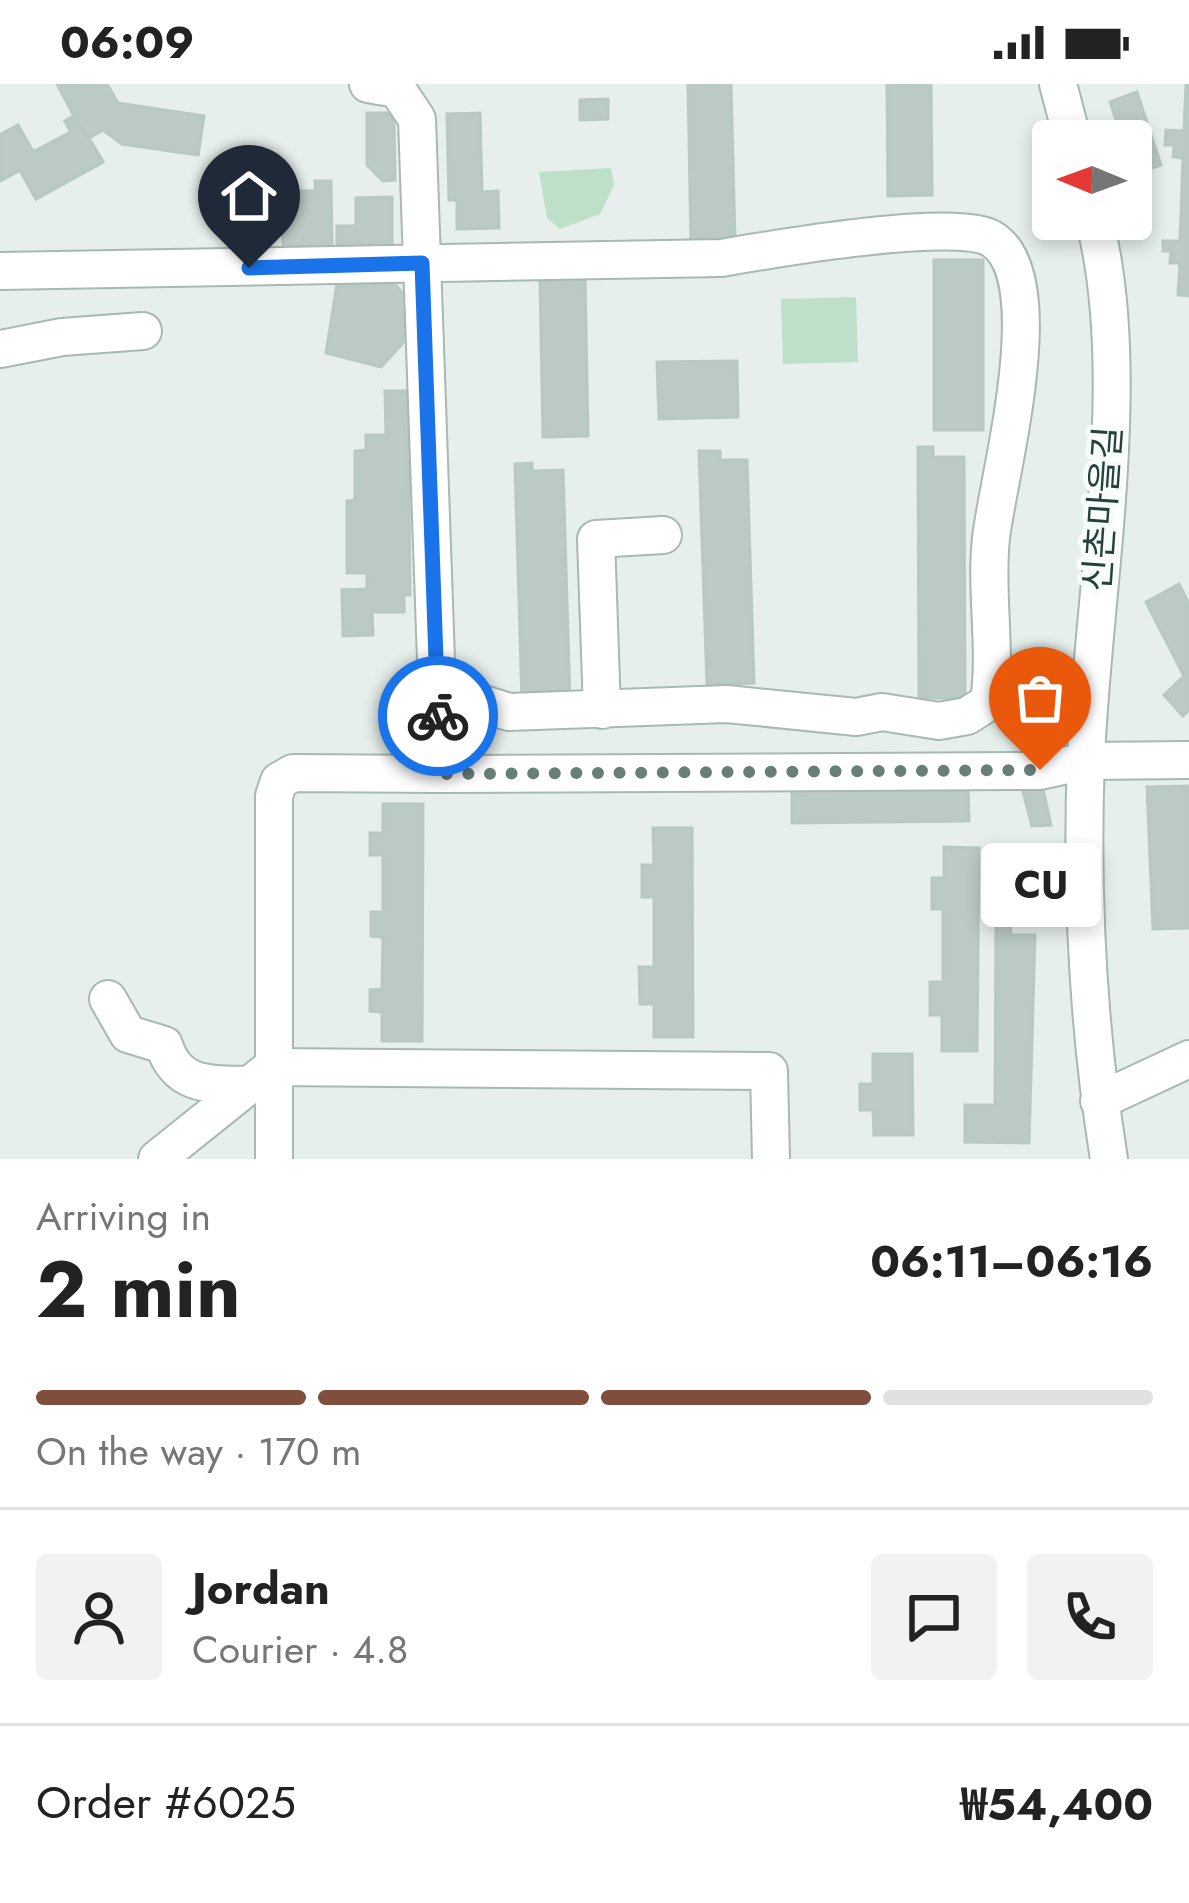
<!DOCTYPE html>
<meta charset="utf-8">
<style>
:root{--surface:#fff;--page:#f2f2f2;--text:#222;--muted:#767676;--line:#e0e0e0;--accent:#804e3d}
body{margin:0;font-family:Jost,"Noto Sans KR",sans-serif;background:var(--page);color:var(--text);height:100vh;display:flex;flex-direction:column;font-size:45px;white-space:nowrap}
*{box-sizing:border-box;margin:0}
p{font-size:39px;color:var(--muted)}
.icon{flex:none;width:66px;height:66px;fill:none;stroke:currentColor;stroke-width:2;stroke-linecap:round;stroke-linejoin:round}
.map{position:relative;height:1075px;overflow:hidden}
.details{display:flex;flex-direction:column;background:var(--surface);flex:1}
.details>*{flex:none}
.needle{width:78px;rotate:271deg}
.controls{position:absolute;left:1032px;top:36px;display:grid;gap:24px}
.controls a{display:grid;place-items:center;width:120px;height:120px;border-radius:12px;background:var(--surface);box-shadow:0 6px 18px #0003;font-size:60px}
.pin{position:absolute;display:grid;place-items:center;width:102px;height:102px;color:#fff;margin:-123px -51px;border-radius:50% 50% 50% 0;rotate:-45deg;box-shadow:0 0 12px #0007}
.pin .icon{rotate:45deg}
.courier{position:absolute;display:grid;place-items:center;width:120px;height:120px;margin:-60px;border:9px solid #1a73e8;border-radius:50%;background:#fff;color:#222;box-shadow:0 3px 15px #0007}
.bubble{position:absolute;height:84px;border-radius:12px;background:var(--surface);box-shadow:0 6px 18px #0003;font-size:39px;font-weight:700;line-height:84px;text-align:center}
.overview em{font-style:normal;font-weight:700}
.overview div{display:flex;flex-direction:column-reverse}
.overview{display:flex;align-items:center;justify-content:space-between;height:204px;padding:0 36px}
h1{font-size:78px;font-weight:700;line-height:90px}
.bar{display:grid;grid-template-columns:repeat(4,1fr);gap:18px 12px;align-content:center;height:144px;padding:0 36px}
.bar i{height:15px;border-radius:9px;background:var(--line)}
.bar .on{background:var(--accent)}
.bar p{grid-column:span 4}
.line{display:flex;align-items:center;gap:30px;padding:0 36px;border-top:3px solid var(--line)}
.line div{flex:1}
.round{display:grid;place-items:center;flex:none;width:126px;height:126px;border-radius:12px;background:var(--page)}
.status{display:flex;justify-content:space-between;align-items:center;height:84px;padding:0 60px;background:var(--surface);direction:ltr}
.status svg{height:33px;fill:currentColor}
.map>svg:first-child{display:block}
.green{fill:#bfe0c8}
.building{fill:#bbcac4;stroke:#b8c9c2;stroke-width:3}
.lines{fill:none;stroke-linecap:round;stroke-linejoin:round}
.minor-casing{stroke:#a8b8b2;stroke-width:40}
.minor{stroke:#fff;stroke-width:36}
.done{stroke:#687f78;stroke-width:12;stroke-dasharray:0 21.6}
.route{stroke:#1a73e8;stroke-width:15}
.labels{text-anchor:middle;stroke-width:10;stroke-linejoin:round;paint-order:stroke}
.street-label{font-size:36px;fill:#24423a;stroke:#f7fbf9}
</style>
<div class="status"><b>06:09</b><svg viewBox="0 0 49 12"><path d="M0 12V9h3v3zM5 12V6h3v6zM10 12V3h3v9zM15 12V0h3v12zM26 1h20v11H26zM47 4h2v5h-2z"/></svg></div>
<div class="map">
<svg width="1189" height="1075" viewBox="0 0 1189 1075">
<rect width="100%" height="100%" fill="#e6efeb"/>
<g class="green">
<polygon points="611,84 614,101 600,130 560,145 547,134 539,88"/>
<polygon points="856,213 858,278 783,280 781,215"/>
<path d="M999,773c30,3 38,18 45,46 -24,18 -41,16 -62,-5v-32z"/>
</g>
<g class="building">
<polygon points="57,0 107,0 118,19 204,32 198,71 122,60 103,46 89,54 103,78 36,115 20,86 0,97 0,51 18,41 33,68 71,48 65,37 74,32"/>
<polygon points="688,0 731,0 735,157 691,158"/>
<polygon points="887,0 931,0 932,111 888,112"/>
<polygon points="1186,0 1189,0 1189,212 1178,211 1180,179 1170,179 1171,167 1163,167 1163,157 1180,157 1183,74 1173,73 1174,61 1165,61 1166,46 1184,47"/>
<polygon points="1137,8 1161,81 1134,90 1131,57 1123,57 1110,18"/>
<polygon points="608,15 608,35 580,36 580,16"/>
<polygon points="367,29 387,29 394,36 395,96 383,97 367,81"/>
<polygon points="480,29 482,108 498,107 499,144 457,145 457,116 449,116 447,30"/>
<polygon points="74,32 103,78 36,115 20,86 0,97 0,51 18,41 33,68 71,48 65,37"/>
<polygon points="315,97 331,97 332,160 283,161 282,107 315,107"/>
<polygon points="392,113 392,160 337,160 337,142 356,142 356,114"/>
<rect x="934" y="176" width="49" height="170"/>
<polygon points="585,195 588,352 543,353 540,196"/>
<polygon points="394,199 405,212 403,259 381,283 326,269 337,200"/>
<polygon points="737,277 738,333 659,335 657,278"/>
<polygon points="385,307 408,307 410,511 404,511 404,528 372,528 373,551 343,552 342,506 367,505 367,489 347,489 347,417 355,416 355,367 366,366 366,351 386,351"/>
<polygon points="918,363 933,363 933,373 964,373 965,614 919,614"/>
<polygon points="699,367 720,367 720,376 747,376 754,599 707,601"/>
<polygon points="532,379 532,387 563,386 570,618 522,619 515,380"/>
<polygon points="1179,500 1189,520 1189,626 1183,632 1164,611 1184,592 1146,518"/>
<polygon points="1189,702 1189,844 1153,845 1147,703"/>
<polygon points="968,703 969,737 792,739 792,705"/>
<polygon points="1022,704 1043,705 1051,741 1032,742"/>
<polygon points="383,720 423,720 422,957 382,957 382,928 370,927 370,906 382,905 383,853 371,852 371,828 383,828 383,771 370,771 370,749 383,749"/>
<polygon points="653,744 692,744 693,953 654,953 654,920 640,920 639,883 654,883 654,813 642,813 642,781 654,781"/>
<polygon points="944,763 979,764 977,967 942,967 942,931 930,931 930,898 943,898 943,825 932,825 932,794 944,794"/>
<polygon points="996,835 1010,835 1011,851 1035,851 1029,1059 965,1058 965,1021 995,1021"/>
<polygon points="873,970 912,970 913,1051 874,1051 873,1026 860,1026 860,1000 873,1000"/>
</g>
<g class="lines">
<g class="minor-casing">
<g id="minor">
<polyline points="368,0 397,5 417,35 440,690 1040,687 1086,677 1189,676"/>
<polyline points="1058,0 1073,57"/>
<path d="M1094,135c41,156 -1,374 -8,538 -5,132 2,271 23,402"/>
<path d="M0,187l721,-13c47,-8 235,-41 271,-19 62,39 6,237 -1,299 -6,54 6,109 -2,164l-22,14 -28,5 -57,-9 -26,5 -129,-13 -218,8 -32,-10"/>
<polyline points="0,265 62,253 143,247"/>
<polyline points="602,626 596,455 663,451"/>
<path d="M108,915l20,35 36,11c13,43 48,39 86,40"/>
<polyline points="1099,1017 1189,975"/>
<polyline points="157,1075 272,983 769,987 771,1075"/>
<polyline points="274,1075 274,712 279,697 293,689 440,690"/>
</g>
</g>
<use href="#minor" class="minor"/>
</g>
<g class="lines">
<polyline class="done" points="438,632 440,690 1040,686"/>
<polyline class="route" points="249,184 422,179 438,632"/>
</g>
<g class="labels">
<g class="street-label">
<text transform="translate(1102 425) rotate(-86)" y="13">신촌마을길</text>
</g>
</g>
</svg>
<div class="controls">
<a><svg class="needle" viewBox="-14 -14 28 28"><path d="M0-13l5 13h-10z" fill="#e53935"/><path d="M0 13l5-13h-10z" fill="#767676"/></svg></a>
</div>
<div class="pin" style="left:1040px;top:686px;background:#ea580c"><svg class="icon" aria-label="bag" viewBox="0 0 24 24"><path d="M5 8h14l-1 12H6zM9 8a3 3 0 0 1 6 0"/></svg></div>
<div class="pin" style="left:249px;top:184px;background:#1f2937"><svg class="icon" aria-label="home" viewBox="0 0 24 24"><path d="M3 11l9-7 9 7M6 9v11h12V9"/></svg></div>
<div class="courier" style="left:438px;top:632px"><svg class="icon" aria-label="bike" viewBox="0 0 24 24"><circle cx="6" cy="16" r="4"/><circle cx="18" cy="16" r="4"/><path d="M6 16l4-8h5l3 8M10 8l3 8H6M13 5h3"/></svg></div>
<div class="bubble" style="left:981px;top:759px;width:120px">CU</div>
</div>
<section class="details">
<div class="overview"><div><h1>2 min</h1><p>Arriving in</p></div><em>06:11–06:16</em></div>
<div class="bar"><i class="on"></i><i class="on"></i><i class="on"></i><i></i><p>On the way · 170 m</p></div>
<div class="line" style="height:216px"><a class="round"><svg class="icon" aria-label="person" viewBox="0 0 24 24"><circle cx="12" cy="8" r="4"/><path d="M4 21q1-7 8-7t8 7"/></svg></a><div><b>Jordan</b><p>Courier · 4.8</p></div><a class="round"><svg class="icon" aria-label="chat" viewBox="0 0 24 24"><path d="M4 5h16v11H9l-5 4z"/></svg></a><a class="round"><svg class="icon" aria-label="phone" viewBox="0 0 24 24"><path d="M5 4h4l2 5-3 2q2 4 5 5l2-3 5 2v4C11 20 4 13 5 4z"/></svg></a></div>
<div class="line" style="height:156px"><div>Order #6025</div><b>₩54,400</b></div>
</section>
